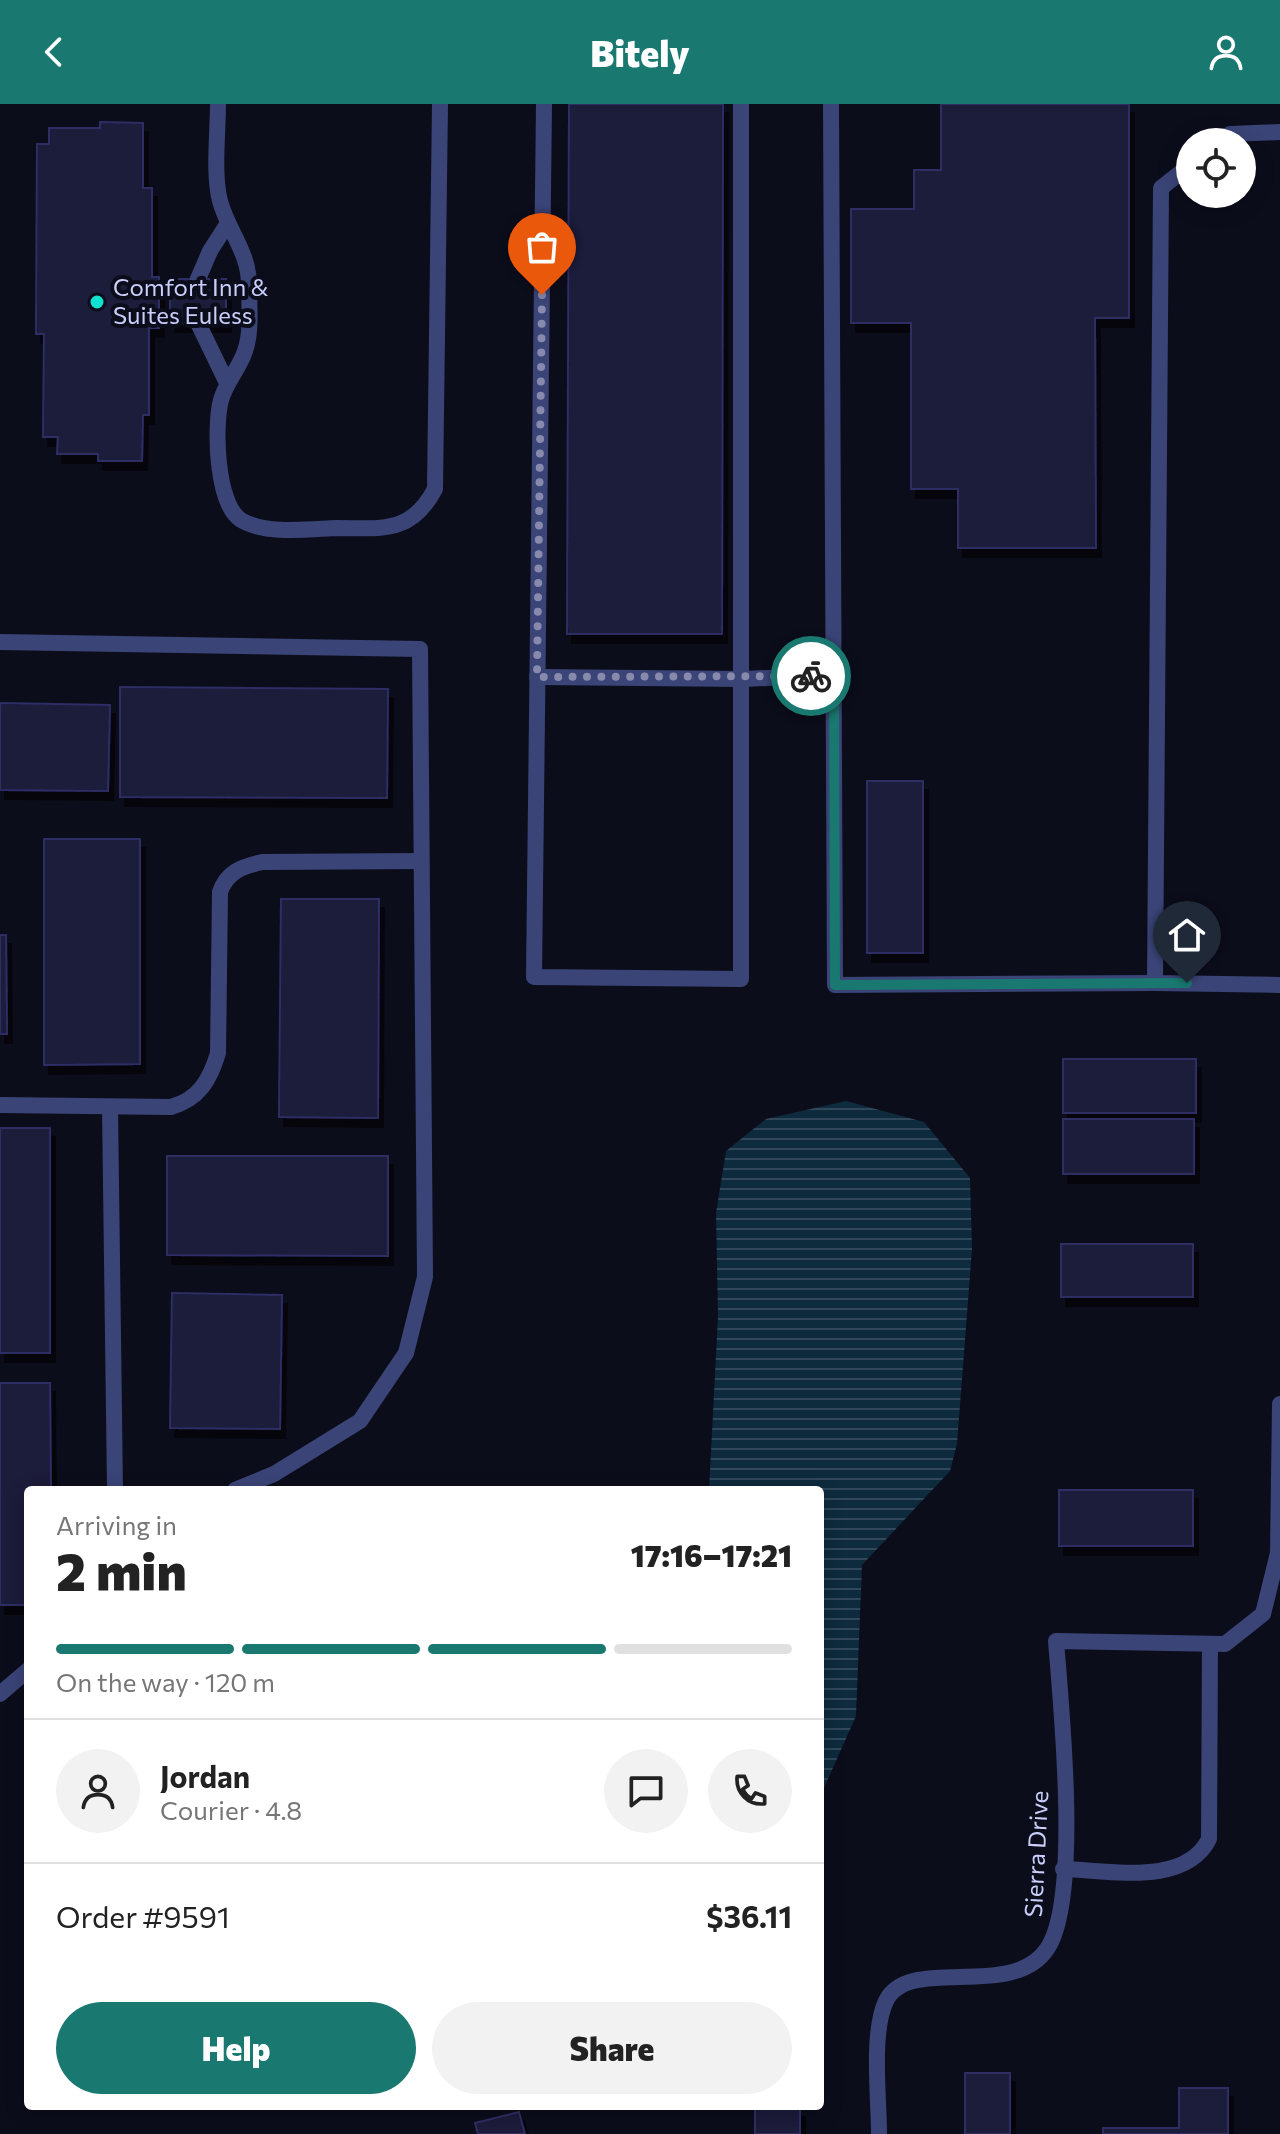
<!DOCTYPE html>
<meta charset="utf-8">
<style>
:root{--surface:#fff;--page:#f2f2f2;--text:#222;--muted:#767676;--line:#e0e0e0;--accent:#19786f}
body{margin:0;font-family:Commissioner,sans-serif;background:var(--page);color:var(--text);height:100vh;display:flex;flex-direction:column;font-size:30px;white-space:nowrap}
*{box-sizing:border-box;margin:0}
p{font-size:26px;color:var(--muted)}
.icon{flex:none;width:44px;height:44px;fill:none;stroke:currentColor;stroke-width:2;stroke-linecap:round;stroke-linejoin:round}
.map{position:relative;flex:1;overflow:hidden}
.side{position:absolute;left:24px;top:1382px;width:800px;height:624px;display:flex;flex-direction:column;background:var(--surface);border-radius:8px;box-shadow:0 4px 20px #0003}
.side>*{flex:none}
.tools{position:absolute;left:1176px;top:24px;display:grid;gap:16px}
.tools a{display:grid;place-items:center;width:80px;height:80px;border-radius:50%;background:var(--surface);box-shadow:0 4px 20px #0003;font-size:40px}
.pin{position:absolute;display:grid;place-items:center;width:68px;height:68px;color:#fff;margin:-82px -34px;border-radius:50% 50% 50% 0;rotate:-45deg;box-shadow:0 0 8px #0007}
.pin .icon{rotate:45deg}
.courier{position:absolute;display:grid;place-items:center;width:80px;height:80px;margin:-40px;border:6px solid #19786f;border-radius:50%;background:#fff;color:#222;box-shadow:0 2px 10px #0007}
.head em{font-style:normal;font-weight:800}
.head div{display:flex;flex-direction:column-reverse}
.head{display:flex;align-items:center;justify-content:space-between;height:136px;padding:0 32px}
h1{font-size:52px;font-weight:800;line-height:60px}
.bar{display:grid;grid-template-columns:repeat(4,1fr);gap:12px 8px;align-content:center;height:96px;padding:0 32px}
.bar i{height:10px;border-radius:6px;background:var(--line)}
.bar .selected{background:var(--accent)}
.bar p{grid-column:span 4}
.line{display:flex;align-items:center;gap:20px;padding:0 32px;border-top:2px solid var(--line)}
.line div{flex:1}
.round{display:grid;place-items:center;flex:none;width:84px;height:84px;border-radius:42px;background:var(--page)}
.primary-button{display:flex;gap:16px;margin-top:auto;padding:16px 32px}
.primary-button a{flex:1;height:92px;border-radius:48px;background:var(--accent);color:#fff;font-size:32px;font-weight:800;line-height:92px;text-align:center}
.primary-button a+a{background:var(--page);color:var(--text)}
header{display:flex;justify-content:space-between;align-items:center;height:104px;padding:0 32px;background:var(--accent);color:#fff;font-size:36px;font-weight:800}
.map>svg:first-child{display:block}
.water{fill:url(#water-rules)}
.building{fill:#1a1a3b;stroke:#2d2d65;stroke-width:2;filter:url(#shadow)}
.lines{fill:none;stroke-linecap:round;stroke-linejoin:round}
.service{stroke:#3a4477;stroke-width:16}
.minor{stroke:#3a4477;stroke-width:16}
.done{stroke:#888aad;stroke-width:8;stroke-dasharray:0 14.4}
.route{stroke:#19786f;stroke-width:10}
.poi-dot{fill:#0fe2ce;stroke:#0c0d1b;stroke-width:3}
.labels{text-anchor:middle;stroke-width:8;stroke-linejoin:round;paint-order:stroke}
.poi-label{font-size:24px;fill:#cacefb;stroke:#0c0d1b;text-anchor:start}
.street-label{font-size:24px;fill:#cacefb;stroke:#0c0d1b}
</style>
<header><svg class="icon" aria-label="back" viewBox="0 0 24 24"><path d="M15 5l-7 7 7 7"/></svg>Bitely<svg class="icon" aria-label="person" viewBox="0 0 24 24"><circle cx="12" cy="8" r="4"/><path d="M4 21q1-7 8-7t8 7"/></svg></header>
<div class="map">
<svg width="1280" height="2030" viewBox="0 0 1280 2030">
<defs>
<pattern id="water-rules" width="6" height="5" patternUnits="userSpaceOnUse" patternTransform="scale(2)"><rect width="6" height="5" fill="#0e2a3d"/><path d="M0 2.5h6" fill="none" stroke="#30485a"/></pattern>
<filter id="shadow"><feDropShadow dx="5" dy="9" stdDeviation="0" flood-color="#0009"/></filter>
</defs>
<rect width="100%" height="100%" fill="#0c0d1b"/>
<polygon class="water" points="846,997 924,1018 970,1074 972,1145 957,1340 950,1367 862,1461 856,1612 820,1693 820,1386 709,1386 718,1213 716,1109 726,1047 766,1015"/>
<g class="building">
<polygon points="569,0 723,0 722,530 567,530"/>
<polygon points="941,0 1129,0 1129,214 1095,214 1096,444 958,444 958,385 911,385 911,219 851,219 851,105 914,105 914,66 941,66"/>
<polygon points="100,18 143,19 143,84 152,84 152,173 159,173 159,224 149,224 149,311 143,311 142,357 98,357 98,350 57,350 58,333 43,333 44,230 36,230 37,40 49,40 49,24 100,24"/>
<rect x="170" y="175" width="56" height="44"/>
<polygon points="120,583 388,585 387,694 120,693"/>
<polygon points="0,599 110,601 108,687 0,686"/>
<rect x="867" y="677" width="56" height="172"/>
<polygon points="44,735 140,735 140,960 44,961"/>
<polygon points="281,795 379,795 378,1014 279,1013"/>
<polygon points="0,831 6,831 7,930 0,930"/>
<rect x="1063" y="955" width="133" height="54"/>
<rect x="1063" y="1015" width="131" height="55"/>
<rect x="0" y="1024" width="50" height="225"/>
<polygon points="167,1052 388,1052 388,1152 167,1151"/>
<rect x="1061" y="1140" width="132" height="53"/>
<polygon points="172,1189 282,1191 280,1325 170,1324"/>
<polygon points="0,1279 50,1279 51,1386 28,1386 28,1501 0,1501"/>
<rect x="1059" y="1386" width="134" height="56"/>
<rect x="965" y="1969" width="45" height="61"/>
<polygon points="1179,1984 1228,1984 1228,2030 1103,2030 1103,2024 1179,2024"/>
<rect x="755" y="2004" width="45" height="26"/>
<polygon points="519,2008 525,2030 478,2030 475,2019"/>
</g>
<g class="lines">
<g class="service">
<path d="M218,0c0,28 -5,71 2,97 8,30 29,51 29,84 0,22 3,46 -4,66 -6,18 -19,31 -24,49 -7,26 -5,104 20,120 25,15 69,9 96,8 46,0 74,6 98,-39l5,-385"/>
<polyline points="544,0 534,873 741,875 741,0"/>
<polyline points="831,0 835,881 1155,879"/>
<polyline points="1220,38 1230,30 1280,28"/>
<polyline points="1190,61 1161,84 1155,879 1280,881"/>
<polyline points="198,175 210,147 228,119"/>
<polyline points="198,219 227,279"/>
<polyline points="0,538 420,545 425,1173 406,1249 360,1317 274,1370 235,1386"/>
<polyline points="537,573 744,575 834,571"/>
<path d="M0,1001l171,2c28,-8 39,-27 47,-54l2,-161c7,-20 21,-25 42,-30l159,-1"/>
<polyline points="110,1003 115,1386"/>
<polyline points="0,1590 28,1566"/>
<path d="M1063,1765c46,1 122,18 146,-30l1,-195"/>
</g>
<path class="minor" d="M879,2030c0,-36 -8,-102 7,-133 23,-47 126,0 161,-52 34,-50 14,-243 9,-308l169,3 38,-30 15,-61 2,-149"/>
</g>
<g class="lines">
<polyline class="done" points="542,191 537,573 811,572"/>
<polyline class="route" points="811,572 834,571 835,881 1187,879"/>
</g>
<circle class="poi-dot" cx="97" cy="198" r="8"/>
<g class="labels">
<g class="poi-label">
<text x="113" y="192">Comfort Inn &amp;<tspan x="113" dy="28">Suites Euless</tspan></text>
</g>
<g class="street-label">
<text transform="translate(1037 1750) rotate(-87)" y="8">Sierra Drive</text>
</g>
</g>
</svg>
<div class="tools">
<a><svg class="icon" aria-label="locate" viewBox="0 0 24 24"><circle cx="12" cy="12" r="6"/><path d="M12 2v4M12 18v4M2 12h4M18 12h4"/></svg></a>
</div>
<div class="pin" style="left:542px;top:191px;background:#ea580c"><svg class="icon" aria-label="bag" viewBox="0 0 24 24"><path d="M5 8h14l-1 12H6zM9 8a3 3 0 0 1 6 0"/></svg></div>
<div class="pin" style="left:1187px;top:879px;background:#1f2937"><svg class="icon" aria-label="home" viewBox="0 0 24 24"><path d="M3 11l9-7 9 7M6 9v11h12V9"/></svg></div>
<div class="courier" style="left:811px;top:572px"><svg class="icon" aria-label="bike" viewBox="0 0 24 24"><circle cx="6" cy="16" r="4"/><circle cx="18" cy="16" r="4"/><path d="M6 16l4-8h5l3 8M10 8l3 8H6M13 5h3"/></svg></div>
<section class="side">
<div class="head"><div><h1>2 min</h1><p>Arriving in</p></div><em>17:16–17:21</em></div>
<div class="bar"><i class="selected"></i><i class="selected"></i><i class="selected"></i><i></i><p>On the way · 120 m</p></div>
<div class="line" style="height:144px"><a class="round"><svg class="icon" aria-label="person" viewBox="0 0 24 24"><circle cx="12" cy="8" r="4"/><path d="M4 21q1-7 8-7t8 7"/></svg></a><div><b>Jordan</b><p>Courier · 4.8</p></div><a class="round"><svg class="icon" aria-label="chat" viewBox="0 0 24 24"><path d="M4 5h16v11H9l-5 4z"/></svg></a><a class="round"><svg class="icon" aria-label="phone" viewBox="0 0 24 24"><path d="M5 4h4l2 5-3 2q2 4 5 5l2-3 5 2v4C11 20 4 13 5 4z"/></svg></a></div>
<div class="line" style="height:104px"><div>Order #9591</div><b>$36.11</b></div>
<div class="primary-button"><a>Help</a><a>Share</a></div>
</section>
</div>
